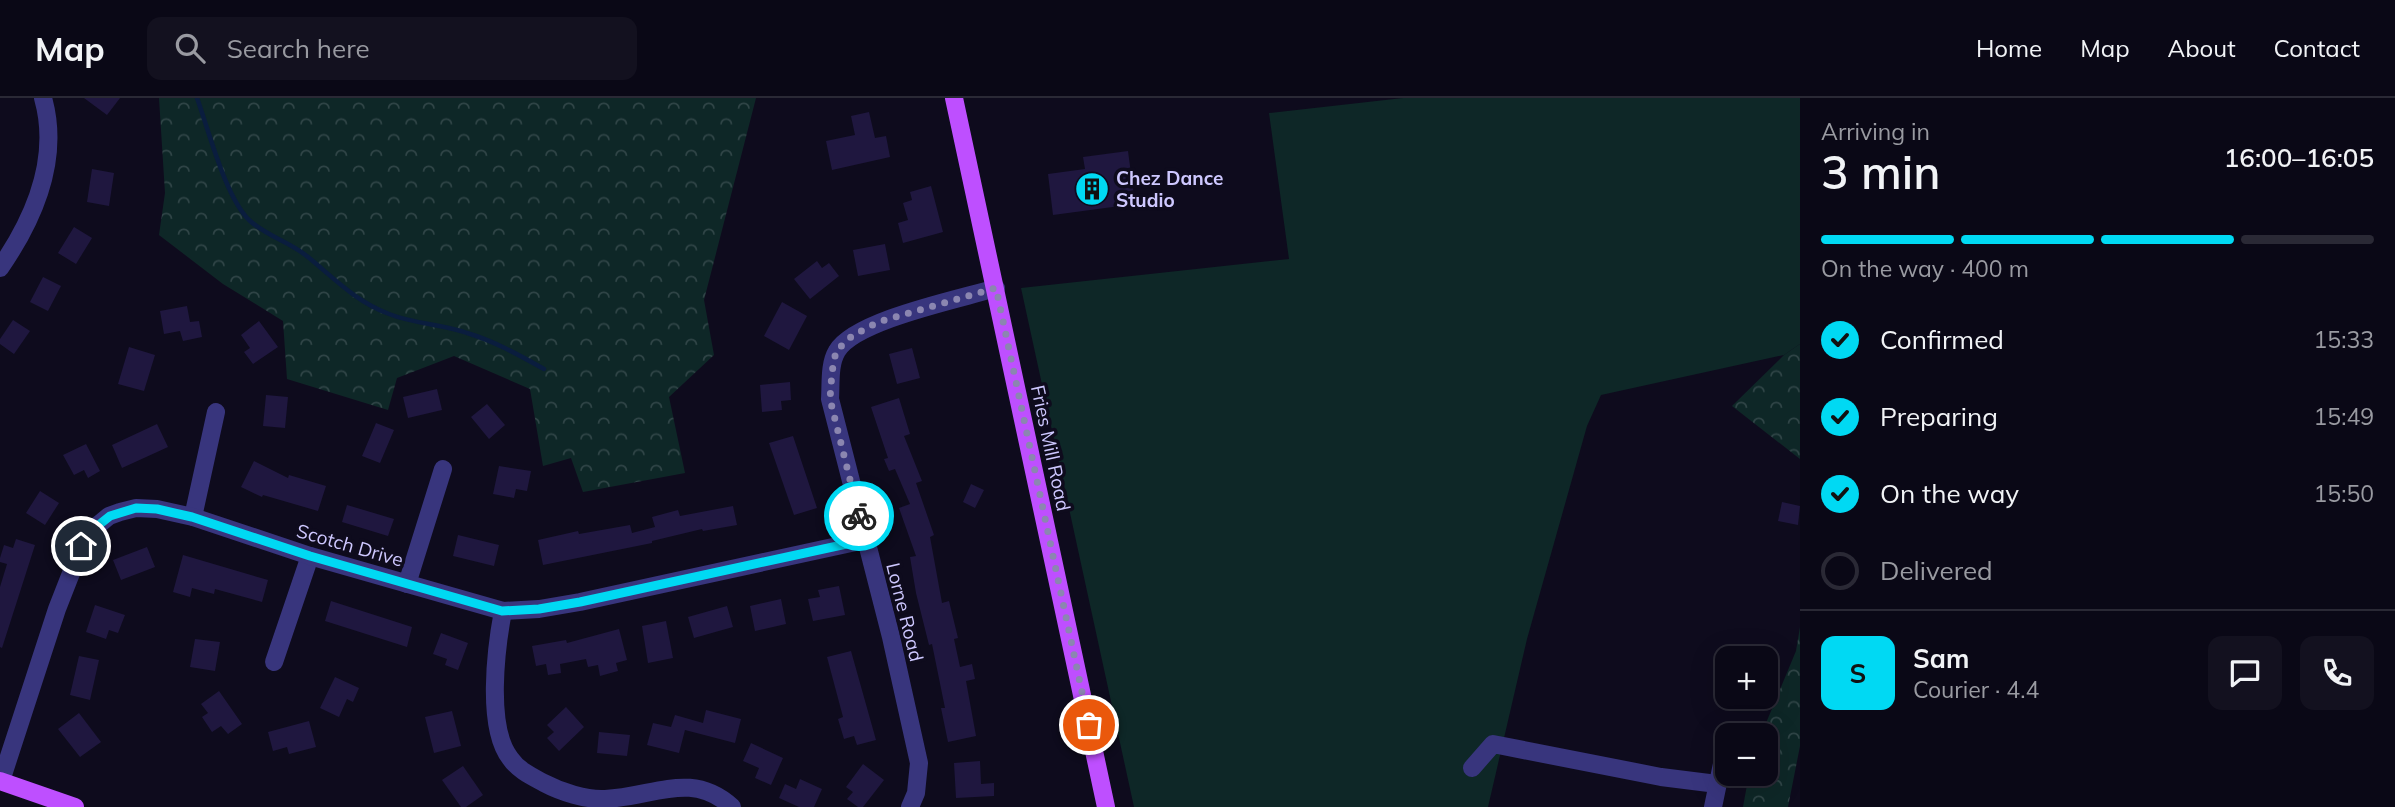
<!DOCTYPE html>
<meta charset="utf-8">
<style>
:root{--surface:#0a0816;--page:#13111f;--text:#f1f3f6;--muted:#999aa1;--line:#2a2935;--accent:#00d9f3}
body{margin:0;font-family:Mulish,sans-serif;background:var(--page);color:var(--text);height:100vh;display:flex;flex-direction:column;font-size:26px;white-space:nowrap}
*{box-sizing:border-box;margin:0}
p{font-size:23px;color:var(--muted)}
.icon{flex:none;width:38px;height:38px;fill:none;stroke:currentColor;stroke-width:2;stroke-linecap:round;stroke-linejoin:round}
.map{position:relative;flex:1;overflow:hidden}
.panel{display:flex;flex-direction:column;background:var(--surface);width:595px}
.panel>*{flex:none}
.tools{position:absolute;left:1715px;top:548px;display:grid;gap:14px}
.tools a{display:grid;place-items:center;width:63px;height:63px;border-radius:14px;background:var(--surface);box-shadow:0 7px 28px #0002,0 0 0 2px var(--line);font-size:35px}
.pin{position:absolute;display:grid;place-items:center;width:60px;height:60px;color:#fff;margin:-30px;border:4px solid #fff;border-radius:50%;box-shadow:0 2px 7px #0007}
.courier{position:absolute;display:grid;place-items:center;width:70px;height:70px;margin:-35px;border:5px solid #00d9f3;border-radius:50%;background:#fff;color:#222;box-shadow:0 2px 9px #0007}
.summary em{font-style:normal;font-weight:600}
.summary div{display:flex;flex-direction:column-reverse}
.summary{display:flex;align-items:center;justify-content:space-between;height:119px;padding:0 21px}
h1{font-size:46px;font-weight:600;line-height:52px}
.bar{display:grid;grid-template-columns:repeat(4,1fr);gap:10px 7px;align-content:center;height:84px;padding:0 21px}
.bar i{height:9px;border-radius:5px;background:var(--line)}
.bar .selected{background:var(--accent)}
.bar p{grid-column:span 4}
.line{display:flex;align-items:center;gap:18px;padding:0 21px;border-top:2px solid var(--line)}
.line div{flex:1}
.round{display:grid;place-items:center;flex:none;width:74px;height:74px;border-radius:14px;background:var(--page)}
ol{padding:0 21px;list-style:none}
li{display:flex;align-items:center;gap:21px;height:77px}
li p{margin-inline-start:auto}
li .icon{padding:7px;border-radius:50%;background:var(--accent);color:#111;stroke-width:4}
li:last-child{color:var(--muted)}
li i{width:38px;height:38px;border:4px solid var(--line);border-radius:50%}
header{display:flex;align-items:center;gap:42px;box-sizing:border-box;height:98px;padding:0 35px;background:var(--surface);border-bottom:2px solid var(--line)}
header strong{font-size:33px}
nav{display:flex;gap:38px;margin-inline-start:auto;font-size:24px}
.search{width:490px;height:63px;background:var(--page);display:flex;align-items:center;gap:18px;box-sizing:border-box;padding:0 24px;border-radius:14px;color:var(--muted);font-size:26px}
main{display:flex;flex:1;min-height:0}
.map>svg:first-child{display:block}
.grass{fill:#0e2727}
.forest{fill:url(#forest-crowns)}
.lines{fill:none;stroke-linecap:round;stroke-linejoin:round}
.stream{stroke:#0a1d3e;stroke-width:4.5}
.building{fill:#1f173f}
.minor{stroke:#38357d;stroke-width:18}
.major{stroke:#be4fff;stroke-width:18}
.done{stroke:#8b86b0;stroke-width:7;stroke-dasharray:0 12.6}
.route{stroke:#00d9f3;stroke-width:9}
.labels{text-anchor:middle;stroke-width:7;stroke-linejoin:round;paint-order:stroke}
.poi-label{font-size:19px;font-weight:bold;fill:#cec8ff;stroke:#0e0b1d;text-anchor:start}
.street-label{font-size:19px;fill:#cec8ff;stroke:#0e0b1d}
</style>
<header>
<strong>Map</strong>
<div class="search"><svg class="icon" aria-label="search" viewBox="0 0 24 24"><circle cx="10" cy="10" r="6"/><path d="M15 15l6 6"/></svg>Search here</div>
<nav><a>Home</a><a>Map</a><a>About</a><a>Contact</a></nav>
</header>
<main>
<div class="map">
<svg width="1800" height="709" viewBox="0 0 1800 709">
<defs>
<pattern id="forest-crowns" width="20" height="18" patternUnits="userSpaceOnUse" patternTransform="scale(1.75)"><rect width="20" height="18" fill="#0e2727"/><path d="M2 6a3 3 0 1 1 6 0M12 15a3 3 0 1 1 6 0" fill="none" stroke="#304547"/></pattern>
</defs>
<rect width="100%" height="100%" fill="#0e0b1d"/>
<polygon class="grass" points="1403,0 1800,0 1800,246 1784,257 1601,297 1587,328 1527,541 1488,709 1134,709 1021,190 1289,161 1269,15"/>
<g class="forest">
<polygon points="159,0 756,0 704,202 714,257 669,299 685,375 583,394 571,360 543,368 530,291 454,258 397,280 388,312 287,281 283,223 223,186 159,137 165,95"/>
<polygon points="1800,246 1800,361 1732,308 1784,257"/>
<polygon points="1800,529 1800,648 1788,709 1743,709 1749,676 1766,676 1766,637 1761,637 1796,553"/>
</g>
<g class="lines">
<path class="stream" d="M197,0c12,33 28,98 52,122 17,16 41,22 59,37 27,22 47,44 81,57 25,10 53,10 78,19 27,8 52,22 77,36"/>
</g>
<g class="building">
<polygon points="84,0 120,0 107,17"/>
<polygon points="869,14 875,40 886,38 890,59 832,72 826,43 855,37 851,18"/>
<polygon points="1128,53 1135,106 1053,117 1048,76 1085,71 1083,59"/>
<polygon points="92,71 114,75 109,108 87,104"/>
<polygon points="931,88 943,134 903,145 898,125 908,122 903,105 912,102 910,94"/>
<polygon points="74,129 92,140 76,166 58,155"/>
<polygon points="885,146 890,172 858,178 853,152"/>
<polygon points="817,163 822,170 829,165 839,178 810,201 794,181"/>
<polygon points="43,179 61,188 48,213 30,204"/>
<polygon points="782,204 807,218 789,252 764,238"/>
<polygon points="187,208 190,224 199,223 202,239 183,243 180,233 164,236 160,213"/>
<polygon points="13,222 30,233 14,256 0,246 0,241"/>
<polygon points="259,223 278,249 253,266 244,254 250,250 241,237"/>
<polygon points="129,249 155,257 144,293 118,286"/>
<polygon points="912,250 920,280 897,286 889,256"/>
<polygon points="790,284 791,302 781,303 782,312 762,314 760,287"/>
<polygon points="437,291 442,312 408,320 403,299"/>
<polygon points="266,297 288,299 285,330 263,328"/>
<polygon points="899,300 910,336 904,338 922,383 916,385 934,437 930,439 942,505 949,503 958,540 954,541 960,569 972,566 975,581 966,583 976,638 948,644 941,610 945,610 932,546 929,547 916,495 910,459 916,458 899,410 910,406 895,371 889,373 884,361 888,360 871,309"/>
<polygon points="487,306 505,327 489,341 471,319"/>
<polygon points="376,325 394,332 380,365 362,358"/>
<polygon points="157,326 168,349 122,370 112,347"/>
<polygon points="793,338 817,410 794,417 769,345"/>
<polygon points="86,346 100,373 88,380 84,372 74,377 63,357"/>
<polygon points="254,363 288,380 289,377 326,388 318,413 263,397 262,399 241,389"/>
<polygon points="499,368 531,373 527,393 516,391 514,400 493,396"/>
<polygon points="971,386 984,392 975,410 963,404"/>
<polygon points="40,393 59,405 45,427 26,415"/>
<polygon points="1782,404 1800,408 1798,427 1778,423"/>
<polygon points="347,407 394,421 388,438 342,424"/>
<polygon points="733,408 737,427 703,433 702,431 652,443 652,445 543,467 538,442 578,433 579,436 630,427 632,435 655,429 652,419 678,412 680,418"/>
<polygon points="458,437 499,447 494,468 453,458"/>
<polygon points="16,441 35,447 2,550 0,549 0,489 7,466 0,464 0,460 4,447 13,450"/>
<polygon points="147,449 155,469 121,482 113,462"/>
<polygon points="183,457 268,482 262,504 215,491 214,496 192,490 190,499 173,494"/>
<polygon points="839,488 845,517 813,523 808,501 820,499 818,492"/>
<polygon points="781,501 786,526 755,533 750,508"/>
<polygon points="331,503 412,529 407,549 325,523"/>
<polygon points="95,507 125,517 118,535 109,532 106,541 86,534"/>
<polygon points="727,508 733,529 694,540 688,519"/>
<polygon points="666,523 673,560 648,565 642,528"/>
<polygon points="619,531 627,562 616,565 618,573 600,578 598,567 588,569 586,561 560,566 561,575 548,577 546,566 536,568 532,548 566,542 567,545"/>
<polygon points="441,535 468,545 458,572 445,567 447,561 433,556"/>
<polygon points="195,541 220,544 215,573 190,569"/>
<polygon points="851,553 876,642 857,647 854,638 844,641 838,621 843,619 827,559"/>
<polygon points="79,558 99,562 90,602 70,597"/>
<polygon points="335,579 359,590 353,604 347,601 339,619 320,610"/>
<polygon points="219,593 242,626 228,636 221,628 212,634 202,619 208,615 201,606"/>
<polygon points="566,609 584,629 559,653 547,640 554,634 547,627"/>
<polygon points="706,612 741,621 735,645 685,632 679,655 647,647 653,625 671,629 675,617 703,625"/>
<polygon points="452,613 461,648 434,655 425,619"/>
<polygon points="79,615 101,644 80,659 58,631"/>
<polygon points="309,623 316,649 289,656 287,649 273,653 268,634"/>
<polygon points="599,634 630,637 627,658 597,655"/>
<polygon points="751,645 783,660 771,687 755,680 759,670 743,663"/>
<polygon points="980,663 981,686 994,685 994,698 956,700 954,665"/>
<polygon points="863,666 884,682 863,709 858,709 847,701 853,694 846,689"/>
<polygon points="463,668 483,697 466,709 461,709 442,682"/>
<polygon points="800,681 822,691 814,709 799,709 779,700 785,686 796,691"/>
</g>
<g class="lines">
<g class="minor">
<path d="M0,170c34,-49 60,-110 43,-170"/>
<polyline points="193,419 216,314"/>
<polyline points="407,486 443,371"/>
<path d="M503,513c-7,37 -17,116 7,147 8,12 21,18 34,25 17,9 42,17 61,16 49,-2 86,-29 127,8"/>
<polyline points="274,564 310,458"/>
<polyline points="1472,670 1493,646 1661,679 1717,686"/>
<polyline points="1,683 57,511 86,437 109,418 120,414 136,410 157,411 193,419 310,458 503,513 539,511 580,504 865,442"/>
<path d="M910,709l6,-14 3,-30 -28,-126 -61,-238c1,-15 -1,-35 7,-48 18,-31 123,-52 159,-63"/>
<polyline points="1713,709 1727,642"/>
</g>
<g class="major">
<polyline points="954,0 1106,709"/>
<polyline points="0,683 75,709"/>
</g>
</g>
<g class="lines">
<polyline class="done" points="859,418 830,301 832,274 836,253 852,238 878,224 996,190 1089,627"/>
<polyline class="route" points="81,448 86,437 110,418 136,410 157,411 192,419 310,458 502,513 539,511 580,504 865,442 859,418"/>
</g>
<defs>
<g id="building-disc" transform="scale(1.75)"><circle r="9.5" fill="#00d9f3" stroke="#0e0b1d"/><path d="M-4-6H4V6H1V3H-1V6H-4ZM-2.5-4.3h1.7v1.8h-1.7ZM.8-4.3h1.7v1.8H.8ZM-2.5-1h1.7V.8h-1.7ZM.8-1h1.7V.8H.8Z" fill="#111"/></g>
</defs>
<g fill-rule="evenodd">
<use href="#building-disc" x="1092" y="91"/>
</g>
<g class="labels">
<g class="poi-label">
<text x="1116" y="87">Chez Dance<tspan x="1116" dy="22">Studio</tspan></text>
</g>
<g class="street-label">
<text transform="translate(1051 350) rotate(78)" y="7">Fries Mill Road</text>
<text transform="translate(350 447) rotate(16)" y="7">Scotch Drive</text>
<text transform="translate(905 514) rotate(76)" y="7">Lorne Road</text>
</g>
</g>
</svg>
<div class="tools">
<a>+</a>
<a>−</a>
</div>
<div class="pin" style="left:1089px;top:627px;background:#ea580c"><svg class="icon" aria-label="bag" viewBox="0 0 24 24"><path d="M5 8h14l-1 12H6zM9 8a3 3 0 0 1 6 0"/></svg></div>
<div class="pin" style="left:81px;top:448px;background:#1f2937"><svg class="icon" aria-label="home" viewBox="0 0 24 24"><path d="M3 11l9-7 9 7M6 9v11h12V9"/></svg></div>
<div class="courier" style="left:859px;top:418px"><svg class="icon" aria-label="bike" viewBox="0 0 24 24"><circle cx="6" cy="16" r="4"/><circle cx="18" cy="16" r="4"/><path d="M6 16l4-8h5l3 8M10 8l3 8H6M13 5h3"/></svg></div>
</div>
<section class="panel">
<div class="summary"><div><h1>3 min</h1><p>Arriving in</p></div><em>16:00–16:05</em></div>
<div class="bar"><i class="selected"></i><i class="selected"></i><i class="selected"></i><i></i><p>On the way · 400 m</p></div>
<ol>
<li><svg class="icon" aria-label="check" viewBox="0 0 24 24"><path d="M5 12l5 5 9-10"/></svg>Confirmed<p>15:33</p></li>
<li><svg class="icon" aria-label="check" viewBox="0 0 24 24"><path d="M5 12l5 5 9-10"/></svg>Preparing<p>15:49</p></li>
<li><svg class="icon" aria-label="check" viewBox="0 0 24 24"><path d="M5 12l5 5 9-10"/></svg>On the way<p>15:50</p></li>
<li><i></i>Delivered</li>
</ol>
<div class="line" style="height:126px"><b class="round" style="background:var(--accent);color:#111">S</b><div><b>Sam</b><p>Courier · 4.4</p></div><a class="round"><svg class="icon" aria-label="chat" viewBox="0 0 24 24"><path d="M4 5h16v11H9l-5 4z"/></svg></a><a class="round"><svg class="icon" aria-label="phone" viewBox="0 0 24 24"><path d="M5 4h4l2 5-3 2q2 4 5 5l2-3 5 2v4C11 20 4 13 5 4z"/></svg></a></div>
</section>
</main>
